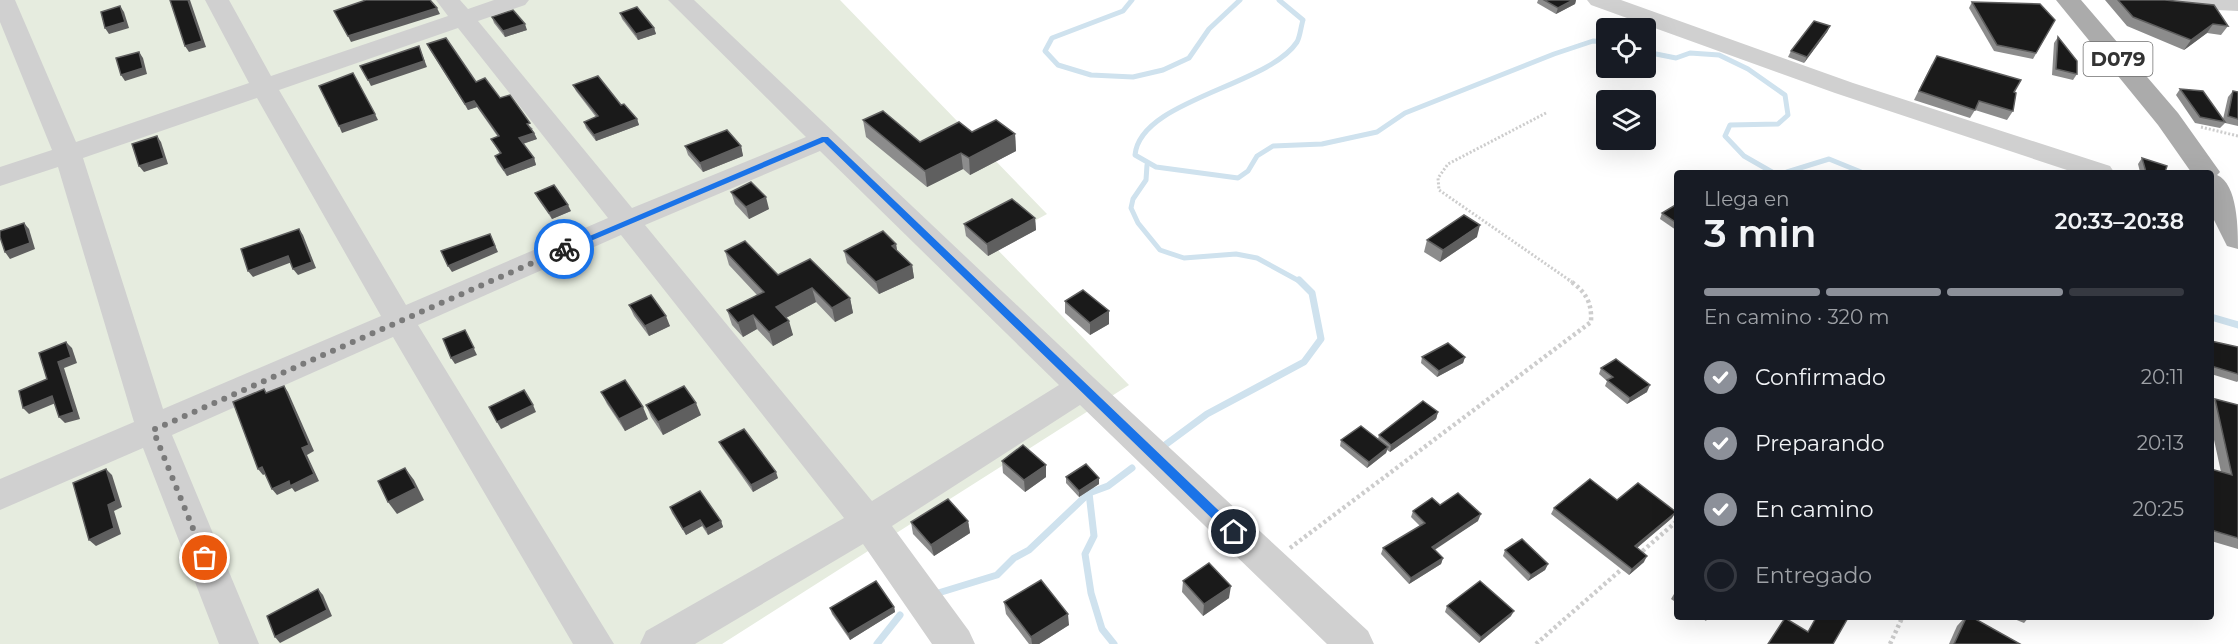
<!DOCTYPE html>
<html lang="es">
<meta charset="utf-8">
<style>
:root{--surface:#171b24;--page:#20242c;--text:#f1f3f6;--muted:#9ea1a6;--line:#363941;--accent:#8c9099}
body{margin:0;font-family:Montserrat,sans-serif;background:var(--page);color:var(--text);height:100vh;display:flex;flex-direction:column;font-size:22px;white-space:nowrap}
*{box-sizing:border-box;margin:0}
p{font-size:20px;color:var(--muted)}
.icon{flex:none;width:33px;height:33px;fill:none;stroke:currentColor;stroke-width:2;stroke-linecap:round;stroke-linejoin:round}
.map{position:relative;flex:1;overflow:hidden}
.details{position:absolute;left:1674px;top:170px;width:540px;height:450px;display:flex;flex-direction:column;background:var(--surface);border-radius:6px;box-shadow:0 6px 24px #0002}
.details>*{flex:none}
.buttons{position:absolute;left:1596px;top:18px;display:grid;gap:12px}
.buttons a{display:grid;place-items:center;width:60px;height:60px;border-radius:6px;background:var(--surface);box-shadow:0 6px 24px #0002;font-size:30px}
.pin{position:absolute;display:grid;place-items:center;width:51px;height:51px;color:#fff;margin:-26px;border:3px solid #fff;border-radius:50%;box-shadow:0 2px 6px #0007}
.courier{position:absolute;display:grid;place-items:center;width:60px;height:60px;margin:-30px;border:4px solid #1a73e8;border-radius:50%;background:#fff;color:#222;box-shadow:0 2px 8px #0007}
.overview em{font-style:normal;font-weight:600}
.overview div{display:flex;flex-direction:column-reverse}
.overview{display:flex;align-items:center;justify-content:space-between;height:102px;padding:0 30px}
h1{font-size:39px;font-weight:600;line-height:45px}
.bar{display:grid;grid-template-columns:repeat(4,1fr);gap:9px 6px;align-content:center;height:72px;padding:0 30px}
.bar i{height:8px;border-radius:4px;background:var(--line)}
.bar .on{background:var(--accent)}
.bar p{grid-column:span 4}
ol{padding:0 30px;list-style:none}
li{display:flex;align-items:center;gap:18px;height:66px}
li p{margin-inline-start:auto}
li .icon{padding:6px;border-radius:50%;background:var(--accent);color:#fff;stroke-width:4}
li:last-child{color:var(--muted)}
li i{width:33px;height:33px;border:3px solid var(--line);border-radius:50%}
.map>svg:first-child{display:block}
.green{fill:#e6ecdf}
.lines{fill:none;stroke-linecap:round;stroke-linejoin:round}
.stream-far1{stroke:#cfe2ee;stroke-width:5}
.stream{stroke:#cfe2ee;stroke-width:7}
.path-far1{stroke:#cdcdcd;stroke-width:3;stroke-dasharray:2 2;stroke-linecap:butt}
.path{stroke:#cdcdcd;stroke-width:4.5;stroke-dasharray:3 3;stroke-linecap:butt}
.minor{fill:#d0d0d0;fill-rule:evenodd}
.major{fill:#ababab;fill-rule:evenodd}
.wall{fill:#8c8c8c}
.shaded-wall{fill:#5f5f5f}
.building{fill:#1a1a1a;stroke:#5f5f5f;stroke-width:1.5}
.route{fill:#1a73e8}
.done{stroke:#7a7a7a;stroke-width:6;stroke-dasharray:0 10.8}
.labels{text-anchor:middle;stroke-width:6;stroke-linejoin:round;paint-order:stroke}
.shield{fill:#fff;stroke:#707070;stroke-width:1.5}
.shield-label{font-size:20px;font-weight:bold;fill:#333}
</style>
<div class="map">
<svg width="2238" height="644" viewBox="0 0 2238 644">
<rect width="100%" height="100%" fill="#fff"/>
<polygon class="green" points="0,0 840,0 1047,214 992,244 1129,385 722,644 0,644"/>
<g class="lines">
<g class="stream-far1">
<polyline points="1132,0 1123,11 1052,38 1045,51 1058,65 1091,75 1133,77 1163,70 1189,58 1209,29 1240,0"/>
<path d="M1279,0l24,20c-2,6 -3,17 -6,22 -29,44 -157,58 -162,113l21,12 82,11 10,-7 9,-15 16,-10 49,-2 55,-12 28,-19 149,-59 39,-13 13,1"/>
<polyline points="1646,52 1676,58 1690,53 1719,55 1748,69 1785,95 1788,115 1778,124 1730,125 1725,136 1744,156 1772,172"/>
<polyline points="1147,165 1146,180 1133,199 1131,208 1138,223 1160,250 1184,258 1236,254 1257,258 1301,282"/>
<polyline points="1787,172 1829,159 1861,172"/>
</g>
<g class="stream">
<polyline points="2211,317 2238,325"/>
<polyline points="1161,448 1207,414 1304,362 1321,339 1312,293 1299,280"/>
<polyline points="1089,493 1094,536 1085,554 1091,593 1102,629 1114,644"/>
<polyline points="935,594 997,575 1014,558 1029,550 1089,493 1108,486 1132,468"/>
<polyline points="877,644 900,615"/>
</g>
<g class="path-far1">
<polyline points="1546,113 1448,164 1438,178 1439,190 1572,282"/>
<polyline points="2201,127 2238,136"/>
</g>
<g class="path">
<path d="M1290,548l301,-226c1,-20 -5,-30 -22,-42"/>
<polyline points="1638,555 1677,521"/>
<polyline points="1536,644 1623,568"/>
<polyline points="1890,644 1903,616"/>
</g>
<g class="minor">
<path d="M0,0h15l61,142 173,-59 -44,-83h24l42,76 177,-60 -12,-16h24l8,9 26,-9h35l-4,5 -47,16 154,187 174,-71 -138,-137h26l400,378 274,253 6,13h-47l-247,-239 -188,121 77,105 6,13h-43l-69,-100 -168,100h-55l6,-13 198,-113 -223,-283 -203,90 196,319h-41l-180,-307 -221,98 87,209h-40l-76,-196 -143,62v-31l134,-57 -76,-255 -58,19v-19l52,-17 -52,-128zM458,28l150,190 -202,87 -127,-215zM257,98l124,218 -218,93 -80,-251zM820,151l239,234 -187,116 -227,-276z"/>
<polygon points="1587,0 1621,0 1853,83 2110,166 2114,172 2073,172 1835,93 1591,5"/>
<polygon points="2138,0 2238,0 2238,11 2150,7 2142,5"/>
</g>
<path class="major" d="M2056,0h25l97,113 42,59 -3,3c21,9 21,55 21,74l-11,-3 -16,-32v-42h-20l-33,-47z"/>
</g>
<g class="wall">
<polygon points="1538,0 1576,0 1575,4 1556,14 1537,3"/>
<polygon points="2105,0 2165,0 2228,26 2221,35 2207,33 2184,50 2127,26"/>
<polygon points="1972,2 2055,20 2033,59 1994,51 1969,8"/>
<polygon points="620,13 654,28 656,34 638,40 622,19"/>
<polygon points="492,17 527,30 505,37 494,23"/>
<polygon points="1830,26 1827,32 1804,63 1788,57 1791,51"/>
<polygon points="2058,37 2077,74 2073,80 2052,75 2054,43"/>
<polygon points="427,44 476,82 500,98 533,129 532,129 537,139 523,144 534,158 536,165 507,176 497,162 495,156 500,154 491,139 498,137 477,107 468,110 430,50"/>
<polygon points="1932,64 2014,92 2013,111 2007,120 1975,110 1970,118 1914,100"/>
<polygon points="573,85 621,105 637,119 639,125 596,141 586,128 584,122 596,117 576,91"/>
<polygon points="2180,89 2223,119 2228,97 2233,91 2238,92 2238,126 2225,123 2220,128 2195,123 2176,95"/>
<polygon points="863,120 920,142 972,132 1015,134 1016,151 970,175 963,169 927,187 866,137"/>
<polygon points="685,146 741,146 743,156 703,172 688,155"/>
<polygon points="2142,158 2165,172 2140,172 2138,164"/>
<polygon points="731,192 769,209 749,219 735,204"/>
<polygon points="535,193 571,211 552,219 538,199"/>
<polygon points="1677,204 1677,230 1676,230 1660,219 1662,213"/>
<polygon points="1035,218 1036,230 988,256 966,236 964,224"/>
<polygon points="1477,237 1440,262 1424,252 1427,240"/>
<polygon points="896,244 897,252 912,265 914,278 879,294 847,263 844,251"/>
<polygon points="725,251 778,275 850,298 853,313 835,322 816,302 786,318 793,335 773,346 757,329 743,337 732,325 727,310 757,295 729,265"/>
<polygon points="1065,301 1109,311 1109,324 1090,335 1065,313"/>
<polygon points="629,305 670,326 649,336 634,316"/>
<polygon points="2211,341 2238,347 2238,381 2237,382 2211,374"/>
<polygon points="1422,357 1465,357 1463,363 1437,377 1421,363"/>
<polygon points="1601,368 1647,392 1627,404 1605,386 1607,381 1599,374"/>
<polygon points="601,392 648,419 625,431 607,404"/>
<polygon points="2215,399 2238,405 2238,549 2211,541 2211,469 2221,472 2211,426 2211,403"/>
<polygon points="646,405 701,415 663,435 651,417"/>
<polygon points="1438,412 1436,419 1390,452 1387,450 1386,453 1367,468 1340,446 1341,440 1378,439 1379,435"/>
<polygon points="719,442 778,478 753,492 722,448"/>
<polygon points="1002,461 1046,465 1046,477 1025,492 1003,473"/>
<polygon points="1066,477 1099,478 1099,484 1079,497 1066,483"/>
<polygon points="1617,500 1672,518 1637,548 1644,562 1629,575 1551,514 1554,508"/>
<polygon points="1440,505 1478,521 1434,549 1443,558 1441,564 1409,584 1381,554 1383,548 1420,526 1411,517 1413,511"/>
<polygon points="670,507 721,521 723,527 708,535 702,526 686,535 672,513"/>
<polygon points="968,521 970,533 934,556 913,534 911,522"/>
<polygon points="1505,550 1548,564 1545,570 1528,581 1503,556"/>
<polygon points="1183,581 1229,598 1203,616 1182,592"/>
<polygon points="1677,589 1677,603 1671,599"/>
<polygon points="1004,602 1069,625 1039,644 1029,644 1006,614"/>
<polygon points="1447,606 1511,616 1479,643 1445,612"/>
<polygon points="894,607 895,612 850,640 832,614 830,608"/>
<polygon points="1699,616 1709,616 1706,621"/>
<polygon points="1966,616 1970,616 2020,644 1949,644 1957,626"/>
<polygon points="2007,616 2030,616 2024,623"/>
</g>
<g class="shaded-wall">
<polygon points="188,0 190,0 206,47 189,52 185,46"/>
<polygon points="1573,0 1576,0 1575,4 1556,14 1558,8"/>
<polygon points="120,6 124,12 129,28 109,34 105,28"/>
<polygon points="437,8 440,14 351,42 348,36"/>
<polygon points="525,24 527,30 505,37 503,31"/>
<polygon points="2213,24 2207,33 2184,50 2191,40"/>
<polygon points="1830,26 1827,32 1804,63 1807,57"/>
<polygon points="654,28 656,34 638,40 636,34"/>
<polygon points="419,46 427,67 371,86 368,80"/>
<polygon points="139,52 143,58 147,74 125,81 121,75"/>
<polygon points="474,101 477,107 468,110 465,104"/>
<polygon points="375,114 378,120 342,133 339,126"/>
<polygon points="637,119 639,125 596,141 594,135"/>
<polygon points="534,133 537,139 522,144 519,138"/>
<polygon points="1015,134 1016,151 970,175 969,158"/>
<polygon points="157,136 161,142 168,164 144,172 139,166"/>
<polygon points="741,146 743,156 703,172 700,163"/>
<polygon points="961,153 963,169 927,187 925,171"/>
<polygon points="534,158 536,165 507,176 504,170"/>
<polygon points="766,197 769,209 749,219 746,207"/>
<polygon points="568,205 571,211 552,219 549,213"/>
<polygon points="1035,218 1036,230 988,256 987,244"/>
<polygon points="24,223 29,229 35,249 10,259 5,252"/>
<polygon points="1480,225 1477,237 1440,262 1443,250"/>
<polygon points="299,229 303,235 316,268 298,275 293,269"/>
<polygon points="490,234 498,252 452,272 448,266"/>
<polygon points="896,244 898,256 892,246"/>
<polygon points="288,256 292,262 253,277 248,271"/>
<polygon points="912,265 914,278 879,294 876,282"/>
<polygon points="812,288 816,302 780,321 776,307"/>
<polygon points="850,298 853,313 835,322 832,308"/>
<polygon points="1109,311 1109,324 1090,335 1090,323"/>
<polygon points="753,315 757,329 743,337 738,323"/>
<polygon points="666,316 670,326 649,336 645,326"/>
<polygon points="789,321 793,335 773,346 769,332"/>
<polygon points="465,330 477,355 455,364 451,358"/>
<polygon points="66,342 72,348 77,363 64,368 80,419 65,423 59,417 58,362"/>
<polygon points="1465,357 1463,363 1437,377 1439,371"/>
<polygon points="1650,385 1647,392 1627,404 1630,398"/>
<polygon points="284,386 288,392 314,451 307,455 319,481 295,492 292,488 277,495 272,489 302,448"/>
<polygon points="52,396 58,402 29,414 23,408"/>
<polygon points="696,403 701,415 663,435 658,422"/>
<polygon points="533,405 536,412 501,429 497,422"/>
<polygon points="643,407 648,419 625,431 619,419"/>
<polygon points="1438,412 1436,419 1390,452 1391,445"/>
<polygon points="1388,447 1386,453 1367,468 1369,462"/>
<polygon points="1046,465 1046,477 1025,492 1024,480"/>
<polygon points="262,467 267,473 263,475 258,469"/>
<polygon points="405,468 414,480 424,500 397,514 388,502"/>
<polygon points="106,469 112,475 122,507 114,511 121,534 96,546 89,540 108,505"/>
<polygon points="776,472 778,478 753,492 751,485"/>
<polygon points="1099,478 1099,484 1079,497 1079,491"/>
<polygon points="1676,512 1672,518 1632,552 1635,546"/>
<polygon points="1481,514 1478,521 1430,553 1432,547"/>
<polygon points="700,520 702,526 686,535 683,529"/>
<polygon points="721,521 723,527 708,535 706,529"/>
<polygon points="968,521 970,533 934,556 931,545"/>
<polygon points="1647,556 1644,562 1629,575 1632,569"/>
<polygon points="1443,558 1441,564 1409,584 1411,578"/>
<polygon points="1548,564 1545,570 1528,581 1531,575"/>
<polygon points="1231,586 1229,598 1203,616 1204,604"/>
<polygon points="318,589 323,595 332,616 280,643 275,637"/>
<polygon points="894,607 895,612 850,640 848,634"/>
<polygon points="1514,611 1511,616 1479,643 1481,637"/>
<polygon points="1068,614 1069,625 1039,644 1032,644 1031,637"/>
</g>
<g class="building">
<polygon points="170,0 188,0 202,41 185,46"/>
<polygon points="366,0 430,0 437,8 348,36 334,11"/>
<polygon points="1544,0 1573,0 1558,8"/>
<polygon points="2118,0 2165,0 2214,5 2228,26 2213,24 2191,40 2133,17"/>
<polygon points="1972,2 2040,4 2055,20 2036,53 1997,45"/>
<polygon points="120,6 125,22 105,28 101,12"/>
<polygon points="637,7 654,28 636,34 620,13"/>
<polygon points="513,10 525,24 503,31 492,17"/>
<polygon points="1814,21 1830,26 1807,57 1791,51"/>
<polygon points="2058,37 2077,61 2077,74 2056,69"/>
<polygon points="446,38 476,82 485,78 500,98 510,95 530,123 527,124 534,133 519,138 534,158 504,170 495,156 501,153 491,139 499,136 474,101 465,104 427,44"/>
<polygon points="419,46 424,61 368,80 360,66"/>
<polygon points="139,52 143,68 121,75 116,58"/>
<polygon points="1937,56 2021,80 2014,92 2016,93 2013,111 1979,101 1975,110 1919,91"/>
<polygon points="353,73 375,114 339,126 319,86"/>
<polygon points="598,76 621,105 624,104 637,119 594,135 584,122 598,116 573,85"/>
<polygon points="2180,89 2203,91 2225,122 2200,117"/>
<polygon points="2233,91 2238,92 2238,119 2228,116"/>
<polygon points="883,111 920,142 959,122 972,132 996,120 1015,134 969,158 961,153 925,171 863,120"/>
<polygon points="727,130 741,146 700,163 685,146"/>
<polygon points="157,136 164,158 139,166 132,144"/>
<polygon points="2142,158 2167,166 2165,172 2146,172"/>
<polygon points="751,182 766,197 746,207 731,192"/>
<polygon points="554,185 568,205 549,213 535,193"/>
<polygon points="1012,199 1035,218 987,244 964,224"/>
<polygon points="1677,204 1677,223 1662,213"/>
<polygon points="1464,215 1480,225 1443,250 1427,240"/>
<polygon points="24,223 30,243 5,252 0,237 0,231"/>
<polygon points="299,229 312,262 293,269 288,256 248,271 241,249"/>
<polygon points="883,231 896,244 892,246 912,265 876,282 844,251"/>
<polygon points="490,234 495,246 448,266 441,251"/>
<polygon points="745,241 778,275 810,259 850,298 832,308 812,288 776,307 789,321 769,332 753,315 738,323 727,310 764,292 725,251"/>
<polygon points="1083,290 1109,311 1090,323 1065,301"/>
<polygon points="651,295 666,316 645,326 629,305"/>
<polygon points="465,330 474,348 451,358 443,339"/>
<polygon points="2211,341 2238,347 2238,374 2211,366 2211,344 2212,344"/>
<polygon points="66,342 71,357 58,362 74,412 59,417 52,396 23,408 19,391 47,379 39,353"/>
<polygon points="1448,343 1465,357 1439,371 1422,357"/>
<polygon points="1616,359 1650,385 1630,398 1607,380 1613,377 1601,368"/>
<polygon points="625,380 643,407 619,419 601,392"/>
<polygon points="284,386 309,445 302,448 314,474 290,486 289,481 272,489 262,467 258,469 233,402 264,389 266,393"/>
<polygon points="684,386 696,403 658,422 646,405"/>
<polygon points="524,390 533,405 497,422 489,407"/>
<polygon points="2215,399 2238,405 2238,538 2211,530 2211,479 2213,480 2211,469 2232,475"/>
<polygon points="1423,401 1438,412 1391,445 1379,435"/>
<polygon points="1361,426 1388,447 1369,462 1341,440"/>
<polygon points="744,429 776,472 751,485 719,442"/>
<polygon points="1023,445 1046,465 1024,480 1002,461"/>
<polygon points="1086,464 1099,478 1079,491 1066,477"/>
<polygon points="405,468 416,488 388,502 378,481"/>
<polygon points="106,469 116,501 108,505 114,528 89,540 73,483"/>
<polygon points="1590,479 1617,500 1638,483 1676,512 1635,546 1647,556 1632,569 1554,508"/>
<polygon points="700,491 721,521 706,529 700,520 683,529 670,507"/>
<polygon points="1458,493 1481,514 1432,547 1443,558 1411,578 1383,548 1425,523 1413,511 1432,498 1440,505"/>
<polygon points="948,499 968,521 931,545 911,522"/>
<polygon points="1522,539 1548,564 1531,575 1505,550"/>
<polygon points="1209,563 1231,586 1204,604 1183,581"/>
<polygon points="1041,580 1068,614 1031,637 1004,602"/>
<polygon points="876,581 894,607 848,634 830,608"/>
<polygon points="1480,581 1514,611 1481,637 1447,606"/>
<polygon points="318,589 327,610 275,637 267,616"/>
<polygon points="1817,616 1849,616 1833,644 1768,644 1785,618 1808,632"/>
<polygon points="1967,616 1970,616 2020,644 1954,644"/>
</g>
<polygon class="route" points="822,137 828,137 1238,529 1238,536 1230,536 824,142 567,251 559,249"/>
<g class="lines">
<polyline class="done" points="205,558 153,430 564,249"/>
</g>
<g class="labels">
<rect class="shield" x="2083.5" y="42" width="69" height="34" rx="4.5"/>
<g class="shield-label">
<text x="2118" y="66">D079</text>
</g>
</g>
</svg>
<div class="buttons">
<a><svg class="icon" aria-label="locate" viewBox="0 0 24 24"><circle cx="12" cy="12" r="6"/><path d="M12 2v4M12 18v4M2 12h4M18 12h4"/></svg></a>
<a><svg class="icon" aria-label="layers" viewBox="0 0 24 24"><path d="M12 4l9 5-9 5-9-5zM3 14l9 5 9-5"/></svg></a>
</div>
<div class="pin" style="left:205px;top:558px;background:#ea580c"><svg class="icon" aria-label="bag" viewBox="0 0 24 24"><path d="M5 8h14l-1 12H6zM9 8a3 3 0 0 1 6 0"/></svg></div>
<div class="pin" style="left:1234px;top:532px;background:#1f2937"><svg class="icon" aria-label="home" viewBox="0 0 24 24"><path d="M3 11l9-7 9 7M6 9v11h12V9"/></svg></div>
<div class="courier" style="left:564px;top:249px"><svg class="icon" aria-label="bike" viewBox="0 0 24 24"><circle cx="6" cy="16" r="4"/><circle cx="18" cy="16" r="4"/><path d="M6 16l4-8h5l3 8M10 8l3 8H6M13 5h3"/></svg></div>
<section class="details">
<div class="overview"><div><h1>3 min</h1><p>Llega en</p></div><em>20:33–20:38</em></div>
<div class="bar"><i class="on"></i><i class="on"></i><i class="on"></i><i></i><p>En camino · 320 m</p></div>
<ol>
<li><svg class="icon" aria-label="check" viewBox="0 0 24 24"><path d="M5 12l5 5 9-10"/></svg>Confirmado<p>20:11</p></li>
<li><svg class="icon" aria-label="check" viewBox="0 0 24 24"><path d="M5 12l5 5 9-10"/></svg>Preparando<p>20:13</p></li>
<li><svg class="icon" aria-label="check" viewBox="0 0 24 24"><path d="M5 12l5 5 9-10"/></svg>En camino<p>20:25</p></li>
<li><i></i>Entregado</li>
</ol>
</section>
</div>
